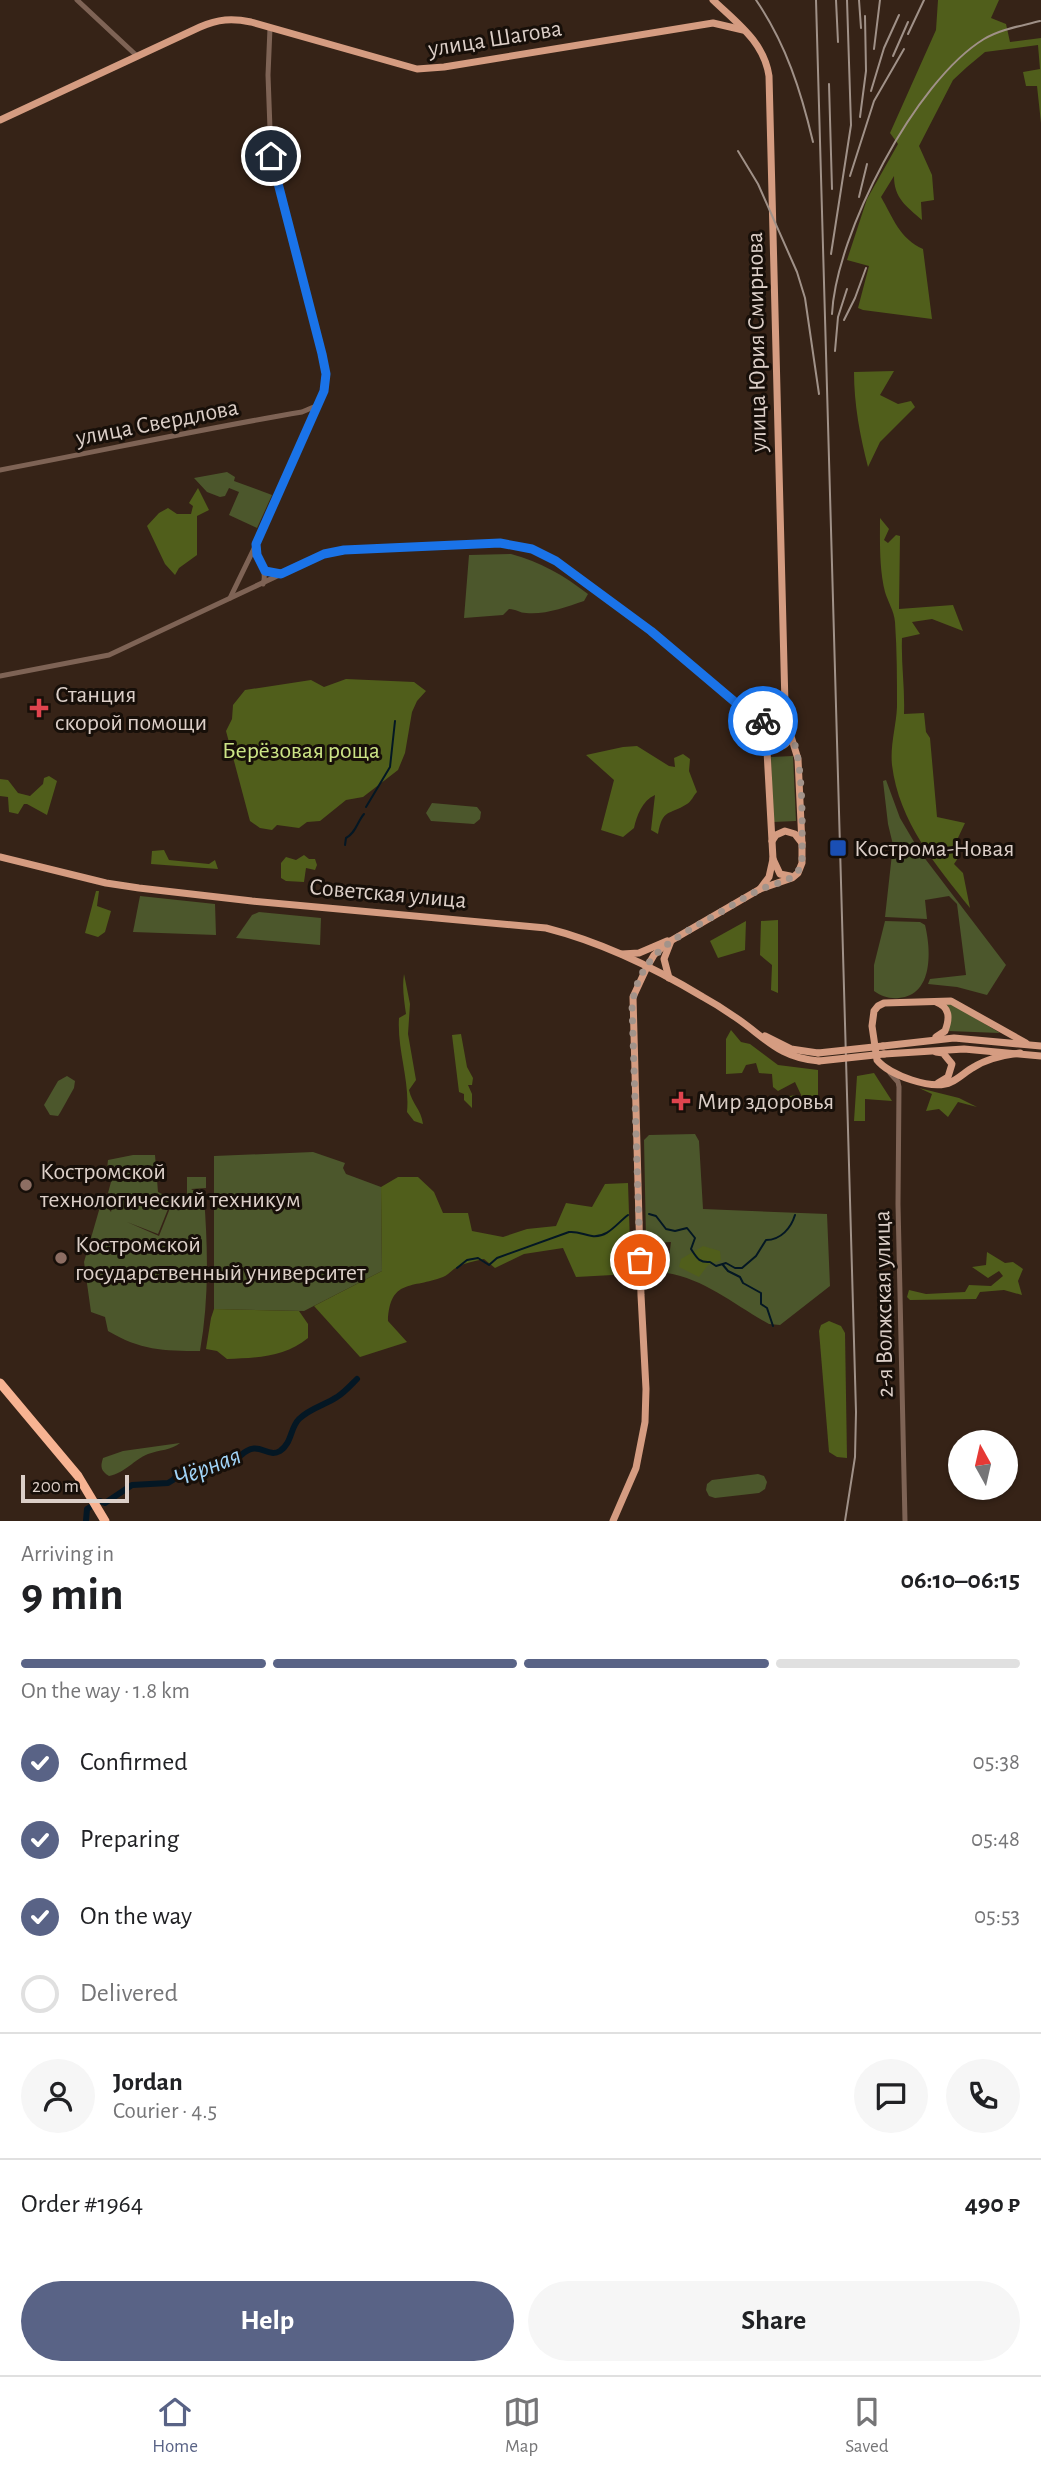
<!DOCTYPE html>
<meta charset="utf-8">
<style>
:root{--surface:#fff;--page:#f6f6f6;--text:#202124;--muted:#757577;--line:#e0e0e0;--accent:#596386}
body{margin:0;font-family:"Alegreya Sans",sans-serif;background:var(--page);color:var(--text);height:100vh;display:flex;flex-direction:column;font-size:26px;white-space:nowrap}
*{box-sizing:border-box;margin:0}
p{font-size:23px;color:var(--muted)}
.icon{flex:none;width:38px;height:38px;fill:none;stroke:currentColor;stroke-width:2;stroke-linecap:round;stroke-linejoin:round}
.map{position:relative;height:1521px;overflow:hidden}
.side{display:flex;flex-direction:column;background:var(--surface);flex:1}
.side>*{flex:none}
.needle{width:46px;rotate:352deg}
.fabs{position:absolute;left:948px;top:1430px;display:grid;gap:14px}
.fabs a{display:grid;place-items:center;width:70px;height:70px;border-radius:50%;background:var(--surface);box-shadow:0 2px 5px #0004;font-size:35px}
.scale{position:absolute;left:21px;bottom:18px;width:108px;box-sizing:border-box;padding-left:7px;border:4px solid #dccfc8;border-top:0;font-size:19px;line-height:24px;white-space:nowrap;color:#dccfc8;-webkit-text-stroke:5px #170f09;paint-order:stroke}
.pin{position:absolute;display:grid;place-items:center;width:60px;height:60px;color:#fff;margin:-30px;border:4px solid #fff;border-radius:50%;box-shadow:0 2px 7px #0007}
.courier{position:absolute;display:grid;place-items:center;width:70px;height:70px;margin:-35px;border:5px solid #1a73e8;border-radius:50%;background:#fff;color:#222;box-shadow:0 2px 9px #0007}
.summary em{font-style:normal;font-weight:600}
.summary div{display:flex;flex-direction:column-reverse}
.summary{display:flex;align-items:center;justify-content:space-between;height:119px;padding:0 21px}
h1{font-size:46px;font-weight:600;line-height:52px}
.bar{display:grid;grid-template-columns:repeat(4,1fr);gap:10px 7px;align-content:center;height:84px;padding:0 21px}
.bar i{height:9px;border-radius:5px;background:var(--line)}
.bar .on{background:var(--accent)}
.bar p{grid-column:span 4}
.line{display:flex;align-items:center;gap:18px;padding:0 21px;border-top:2px solid var(--line)}
.line div{flex:1}
.round{display:grid;place-items:center;flex:none;width:74px;height:74px;border-radius:37px;background:var(--page)}
ol{padding:0 21px;list-style:none}
li{display:flex;align-items:center;gap:21px;height:77px}
li p{margin-inline-start:auto}
li .icon{padding:7px;border-radius:50%;background:var(--accent);color:#fff;stroke-width:4}
li:last-child{color:var(--muted)}
li i{width:38px;height:38px;border:4px solid var(--line);border-radius:50%}
.cta{display:flex;gap:14px;margin-top:auto;padding:14px 21px}
.cta a{flex:1;height:80px;border-radius:42px;background:var(--accent);color:#fff;font-size:28px;font-weight:600;line-height:80px;text-align:center}
.cta a+a{background:var(--page);color:var(--text)}
.tabs{display:flex;justify-content:space-around;align-items:center;height:98px;border-top:2px solid var(--line);background:var(--surface);font-size:19px;color:var(--muted)}
.tabs a{display:grid;justify-items:center;gap:4px}
.tabs .on{color:var(--accent)}
.map>svg:first-child{display:block}
.green{fill:#4c572c}
.forest{fill:#505e1b}
.lines{fill:none;stroke-linecap:round;stroke-linejoin:round}
.stream{stroke:#041724;stroke-width:2}
.river{stroke:#041724;stroke-width:6}
.minor{stroke:#7e6355;stroke-width:5}
.major{stroke:#d59c81;stroke-width:7}
.highway{stroke:#f7b392;stroke-width:9}
.rail{stroke:#a09188;stroke-width:2}
.major-bridge{stroke:#d59c81;stroke-width:7}
.done{stroke:#a2938a;stroke-width:7;stroke-dasharray:0 12.6}
.route{stroke:#1a73e8;stroke-width:9}
.health-dot{fill:#e0444e;stroke:#170f09;stroke-width:2.5}
.transit-dot{fill:#1a4fb4;stroke:#170f09;stroke-width:2.5}
.education-dot{fill:#8d6e63;stroke:#170f09;stroke-width:2.5}
.labels{text-anchor:middle;stroke-width:6;stroke-linejoin:round;paint-order:stroke}
.street-label{font-size:24px;fill:#dccfc8;stroke:#170f09}
.poi-label{font-size:24px;fill:#dccfc8;stroke:#170f09;text-anchor:start}
.park-label{font-size:24px;fill:#cce486;stroke:#170f09}
.water-label{font-size:26px;font-style:italic;fill:#a1d4f8;stroke:#170f09}
</style>
<div class="map">
<svg width="1041" height="1521" viewBox="0 0 1041 1521">
<rect width="100%" height="100%" fill="#362317"/>
<g class="green">
<polygon points="227,472 235,477 234,481 272,495 257,528 229,515 239,492 229,488 225,496 220,497 207,492 194,478"/>
<path d="M511,554c30,8 52,21 77,40l-4,7c-18,6 -39,14 -58,12 -6,0 -10,-4 -17,-4l-6,6 -39,3 5,-63z"/>
<polygon points="793,756 796,821 773,822 771,757"/>
<polygon points="886,780 900,818 920,852 1006,965 987,995 957,987 928,984 930,979 966,975 957,904 949,896 925,900 927,919 885,917 893,845 888,824 883,781"/>
<polygon points="432,803 477,807 481,812 480,819 474,824 431,821 426,813"/>
<polygon points="140,896 215,904 216,935 133,932"/>
<polygon points="259,912 321,918 320,945 236,938 252,915"/>
<path d="M885,921l35,1 5,3c6,24 9,70 -26,73 -10,1 -18,-2 -25,-7v-26z"/>
<polygon points="944,1002 950,1003 1000,1033 948,1031 951,1014"/>
<polygon points="67,1076 75,1081 74,1088 60,1113 58,1116 50,1115 44,1105 58,1081"/>
<path d="M695,1134l4,7 4,68 124,5 3,72 -50,39 -11,-1c-33,-18 -64,-45 -102,-51l4,-31 -18,1 1,-3 -8,-1 -2,-99 5,-5z"/>
<polygon points="313,1152 345,1163 343,1168 346,1174 381,1187 382,1271 304,1311 214,1309 214,1156"/>
<path d="M133,1155h22l3,37 14,7 -14,35 -31,-12 32,14 15,-38h13v-21h19v11l-15,1 13,8c4,52 5,103 -4,154 -37,0 -60,-1 -92,-20l-3,-14 -14,-5 -7,-50 18,-62 9,12 3,-14 -6,-5 3,-11 -5,-3 2,-19z"/>
<path d="M180,1443c-8,7 -21,7 -32,11 -15,6 -21,18 -39,22 -8,-5 -9,-9 -6,-18l20,-7z"/>
<polygon points="758,1474 764,1476 767,1482 765,1489 759,1493 715,1498 709,1496 706,1490 707,1484 712,1480"/>
</g>
<g class="forest">
<path d="M938,0h61l-8,18 15,6 4,18 31,-4v85l-4,-37h-11l-3,-14 17,-3 -2,-24 -53,7 -18,15 -14,13 -34,66 13,29 2,25 -13,2 1,18c-16,-14 -28,-22 -28,-44l-13,21c12,21 19,42 42,52l9,70 -69,-9 -5,-2 11,-42 -22,-6 20,-61 31,-55 -8,-11 46,-103z"/>
<path d="M894,371l-14,24 18,9 13,-3 4,6 -35,35 -12,25c-8,-31 -14,-63 -14,-95z"/>
<polygon points="198,488 209,510 197,516 197,555 179,568 175,575 165,564 147,526 159,513 168,508 177,514 191,514 193,506 189,503"/>
<path d="M880,518l9,11 -5,11 4,3 8,-8 4,1 -1,73 54,-4 10,26 -31,-12 -20,3 8,12 -18,4c-1,26 3,50 2,76l20,-1 2,19 4,6 7,79 28,6 -8,17 3,15 -6,9 9,9 7,35c-34,-43 -71,-86 -78,-143 -2,-20 4,-38 5,-58 0,-28 0,-57 -2,-85 -1,-11 -7,-20 -10,-30 -6,-24 -5,-50 -5,-74z"/>
<polygon points="346,679 414,682 426,691 417,701 412,712 405,753 398,770 363,797 346,800 320,821 307,822 299,828 277,825 272,830 260,828 250,821 226,731 232,719 233,705 245,690 311,680 324,687"/>
<path d="M637,746l32,20 6,1 -1,-9 9,-4 7,5 -1,12 8,21c-3,3 -6,10 -10,12 -19,12 -24,4 -29,30l-7,-4 4,-35c-13,6 -18,20 -21,33l-11,9 -22,-7 13,-50 -28,-25 37,-8z"/>
<polygon points="49,776 57,781 47,815 27,804 24,804 18,814 9,812 8,797 0,796 0,779 8,780 18,793 30,796 43,784 44,778"/>
<polygon points="164,850 169,860 209,864 215,860 218,869 151,864 152,851"/>
<polygon points="304,855 309,859 315,859 317,865 315,870 306,868 304,882 286,881 281,878 281,863 286,857 296,860"/>
<polygon points="96,891 99,891 97,906 111,911 105,932 98,937 85,933"/>
<polygon points="778,920 778,993 771,990 772,965 760,955 761,921"/>
<polygon points="746,921 745,950 718,958 710,941"/>
<path d="M404,974l6,30 -2,30 8,46 -7,10c3,14 12,19 14,34l-9,-3 -7,-9c3,-32 -10,-62 -8,-94l7,-4c-2,-14 -4,-27 -2,-40z"/>
<polygon points="731,1030 741,1042 750,1044 778,1065 818,1070 818,1108 781,1109 781,1099 794,1095 802,1097 795,1082 778,1091 773,1087 772,1074 759,1073 756,1063 746,1065 742,1073 726,1074 726,1039"/>
<polygon points="461,1034 467,1067 473,1078 472,1085 468,1085 472,1094 472,1108 464,1100 464,1094 459,1092 452,1035"/>
<polygon points="874,1073 892,1101 865,1099 865,1121 854,1121 857,1076"/>
<polygon points="919,1088 959,1098 977,1107 958,1102 948,1117 939,1109 926,1111 932,1094"/>
<path d="M398,1177h20l16,15 9,21h25l4,18 31,6 24,-8 29,-3 10,-23 26,4 13,-23 23,-1 3,91 -55,3 -13,-29 -39,6 -29,14 -11,-9c-9,2 -19,4 -27,8 -5,3 -9,8 -14,10 -31,12 -53,1 -55,44l19,21 -47,15 -46,-51 68,-35 -1,-84z"/>
<polygon points="703,1246 720,1251 721,1260 708,1265 699,1277 679,1267 681,1259"/>
<polygon points="987,1252 1005,1263 1013,1262 1023,1269 1018,1281 1022,1295 1004,1290 980,1292 976,1299 910,1300 907,1297 909,1290 926,1294 965,1292 969,1285 991,1286 1003,1276 999,1271 988,1278 972,1267 986,1265"/>
<path d="M214,1309l85,2 9,13v14c-23,19 -52,20 -81,21l-10,-8 -11,-2 5,-31z"/>
<polygon points="829,1321 841,1326 845,1333 847,1458 837,1457 829,1452 819,1331 821,1325"/>
</g>
<g class="lines">
<g class="stream">
<polyline points="366,807 390,767 395,721"/>
<path d="M345,845l1,-7c10,-5 11,-16 18,-24"/>
<path d="M649,1214l7,2 10,13 9,2 12,-3 8,10 -4,11c6,9 8,14 19,13l6,4 10,-3 9,5h7l14,-12 10,-16c15,0 25,-12 29,-25"/>
<polyline points="723,1265 728,1271 740,1277 743,1283 761,1293 761,1304 767,1308 773,1326"/>
<path d="M457,1268l10,-8 11,-2 11,7 8,-7 72,-26c9,-1 15,3 23,4 16,2 25,-13 36,-21"/>
</g>
<path class="river" d="M86,1521l1,-12 13,-8 5,2 27,-18 36,-2 5,-3 7,-8 60,-16c19,-18 26,3 40,-5 12,-8 10,-23 19,-32 11,-11 26,-14 38,-22 7,-4 14,-12 20,-18"/>
<g class="minor">
<polyline points="77,0 137,56"/>
<path d="M0,470c101,-19 201,-41 302,-58l14,-6"/>
<path d="M256,547c1,13 12,24 7,37"/>
<polyline points="230,598 266,524 322,397 326,384 322,354 271,156 268,75 270,28"/>
<polyline points="0,676 109,655 324,554 344,550 500,543 532,549 556,561 651,631 755,719 765,735"/>
<polyline points="890,1073 898,1082 899,1087 898,1204 905,1521"/>
</g>
<g class="major">
<path d="M713,0c24,23 51,42 56,76l16,629c-4,19 -15,14 -19,28l7,126 -4,18 -9,12"/>
<path d="M0,120l200,-93c18,-8 32,-9 51,-5l166,47 27,-2 269,-44 30,7"/>
<path d="M766,739c7,11 23,10 24,-5 0,-9 -2,-20 -5,-28"/>
<polyline points="772,841 776,835 785,831 795,834 802,843"/>
<path d="M0,857l106,26 33,5 113,13 294,27c55,14 109,40 157,69 11,6 22,13 32,20 31,21 44,41 84,44"/>
<polyline points="773,859 780,874 790,876"/>
<polyline points="622,954 639,953 667,941"/>
<polyline points="669,978 664,959 671,941"/>
<path d="M936,1002c14,5 14,16 9,29l-9,6"/>
<polyline points="765,1036 791,1049 818,1053"/>
<polyline points="883,1046 954,1038 1041,1046"/>
<polyline points="936,1052 943,1053 952,1064 948,1077 938,1083"/>
<path d="M1020,1053c-16,2 -32,5 -46,14 -8,4 -14,11 -23,15 -18,9 -62,-7 -74,-22l-5,-34 2,-15 4,-5 6,-3 67,-2 75,42"/>
<polyline points="884,1054 964,1049 1041,1056"/>
<polyline points="613,1521 636,1468 645,1422 646,1389 641,1295 633,997 647,967 654,955 667,943 760,889 792,878 798,873 802,863 802,844 798,759 790,733"/>
</g>
<polyline class="highway" points="0,1383 78,1476 105,1521"/>
<g class="rail">
<path d="M756,0c30,44 45,91 57,142"/>
<polyline points="816,0 856,1412 855,1457 845,1521"/>
<polyline points="836,0 838,42"/>
<polyline points="859,0 861,28"/>
<polyline points="908,34 924,0"/>
<polyline points="874,49 880,0"/>
<polyline points="893,56 908,22"/>
<polyline points="829,84 832,189"/>
<polyline points="871,91 884,48 899,15"/>
<polyline points="860,117 866,71 865,16"/>
<polyline points="738,151 758,184 797,272 805,298 819,394"/>
<polyline points="850,176 874,101 904,49"/>
<polyline points="859,197 867,164"/>
<polyline points="831,254 851,125 847,0"/>
<path d="M832,314c4,-80 83,-233 152,-275 17,-10 37,-13 56,-18"/>
<polyline points="844,320 855,298 866,268"/>
<polyline points="835,351 838,317 847,289"/>
</g>
<g class="major-bridge">
<polyline points="818,1053 883,1046"/>
<polyline points="819,1061 884,1054"/>
</g>
</g>
<g class="lines">
<path class="done" d="M640,1260l-8,-255c8,-51 40,-65 80,-88 16,-9 31,-19 47,-27 16,-8 37,-7 43,-27 0,-30 3,-111 -14,-134 -6,-8 -16,-6 -25,-8"/>
<polyline class="route" points="271,156 322,354 326,374 324,391 256,544 257,555 265,571 281,574 324,554 344,550 500,543 532,549 556,561 651,631 755,719 763,721"/>
</g>
<g class="health-dot">
<path d="M35.5 697.5h7v7h7v7h-7v7h-7v-7h-7v-7h7z"/>
<path d="M677.5 1090.5h7v7h7v7h-7v7h-7v-7h-7v-7h7z"/>
</g>
<rect class="transit-dot" x="829" y="839" width="18" height="18" rx="3.5"/>
<g class="education-dot">
<circle cx="26" cy="1185" r="7"/>
<circle cx="61" cy="1258" r="7"/>
</g>
<g class="labels">
<g class="street-label">
<text transform="translate(495 38) rotate(-9)" y="8">улица Шагова</text>
<text transform="translate(756 342) rotate(-91)" y="8">улица Юрия Смирнова</text>
<text transform="translate(157 422) rotate(-11)" y="8">улица Свердлова</text>
<text transform="translate(388 893) rotate(5)" y="8">Советская улица</text>
<text transform="translate(883 1304) rotate(-91)" y="8">2-я Волжская улица</text>
</g>
<g class="poi-label">
<text x="55" y="702">Станция<tspan x="55" dy="28">скорой помощи</tspan></text>
<text x="854" y="856">Кострома-Новая</text>
<text x="697" y="1109">Мир здоровья</text>
<text x="40" y="1179">Костромской<tspan x="40" dy="28">технологический техникум</tspan></text>
<text x="75" y="1252">Костромской<tspan x="75" dy="28">государственный университет</tspan></text>
</g>
<g class="park-label">
<text x="301" y="758">Берёзовая роща</text>
</g>
<g class="water-label">
<text transform="translate(207 1466) rotate(-21)" y="9">Чёрная</text>
</g>
</g>
</svg>
<div class="fabs">
<a><svg class="needle" viewBox="-14 -14 28 28"><path d="M0-13l5 13h-10z" fill="#e53935"/><path d="M0 13l5-13h-10z" fill="#757577"/></svg></a>
</div>
<div class="scale">200 m</div>
<div class="pin" style="left:640px;top:1260px;background:#ea580c"><svg class="icon" aria-label="bag" viewBox="0 0 24 24"><path d="M5 8h14l-1 12H6zM9 8a3 3 0 0 1 6 0"/></svg></div>
<div class="pin" style="left:271px;top:156px;background:#1f2937"><svg class="icon" aria-label="home" viewBox="0 0 24 24"><path d="M3 11l9-7 9 7M6 9v11h12V9"/></svg></div>
<div class="courier" style="left:763px;top:721px"><svg class="icon" aria-label="bike" viewBox="0 0 24 24"><circle cx="6" cy="16" r="4"/><circle cx="18" cy="16" r="4"/><path d="M6 16l4-8h5l3 8M10 8l3 8H6M13 5h3"/></svg></div>
</div>
<section class="side">
<div class="summary"><div><h1>9 min</h1><p>Arriving in</p></div><em>06:10–06:15</em></div>
<div class="bar"><i class="on"></i><i class="on"></i><i class="on"></i><i></i><p>On the way · 1.8 km</p></div>
<ol>
<li><svg class="icon" aria-label="check" viewBox="0 0 24 24"><path d="M5 12l5 5 9-10"/></svg>Confirmed<p>05:38</p></li>
<li><svg class="icon" aria-label="check" viewBox="0 0 24 24"><path d="M5 12l5 5 9-10"/></svg>Preparing<p>05:48</p></li>
<li><svg class="icon" aria-label="check" viewBox="0 0 24 24"><path d="M5 12l5 5 9-10"/></svg>On the way<p>05:53</p></li>
<li><i></i>Delivered</li>
</ol>
<div class="line" style="height:126px"><a class="round"><svg class="icon" aria-label="person" viewBox="0 0 24 24"><circle cx="12" cy="8" r="4"/><path d="M4 21q1-7 8-7t8 7"/></svg></a><div><b>Jordan</b><p>Courier · 4.5</p></div><a class="round"><svg class="icon" aria-label="chat" viewBox="0 0 24 24"><path d="M4 5h16v11H9l-5 4z"/></svg></a><a class="round"><svg class="icon" aria-label="phone" viewBox="0 0 24 24"><path d="M5 4h4l2 5-3 2q2 4 5 5l2-3 5 2v4C11 20 4 13 5 4z"/></svg></a></div>
<div class="line" style="height:91px"><div>Order #1964</div><b>490 ₽</b></div>
<div class="cta"><a>Help</a><a>Share</a></div>
</section>
<nav class="tabs">
<a class="on"><svg class="icon" aria-label="home" viewBox="0 0 24 24"><path d="M3 11l9-7 9 7M6 9v11h12V9"/></svg>Home</a>
<a><svg class="icon" aria-label="map" viewBox="0 0 24 24"><path d="M3 6l6-2 6 2 6-2v14l-6 2-6-2-6 2zM9 4v14M15 6v14"/></svg>Map</a>
<a><svg class="icon" aria-label="saved" viewBox="0 0 24 24"><path d="M7 4h10v16l-5-4-5 4z"/></svg>Saved</a>
</nav>
